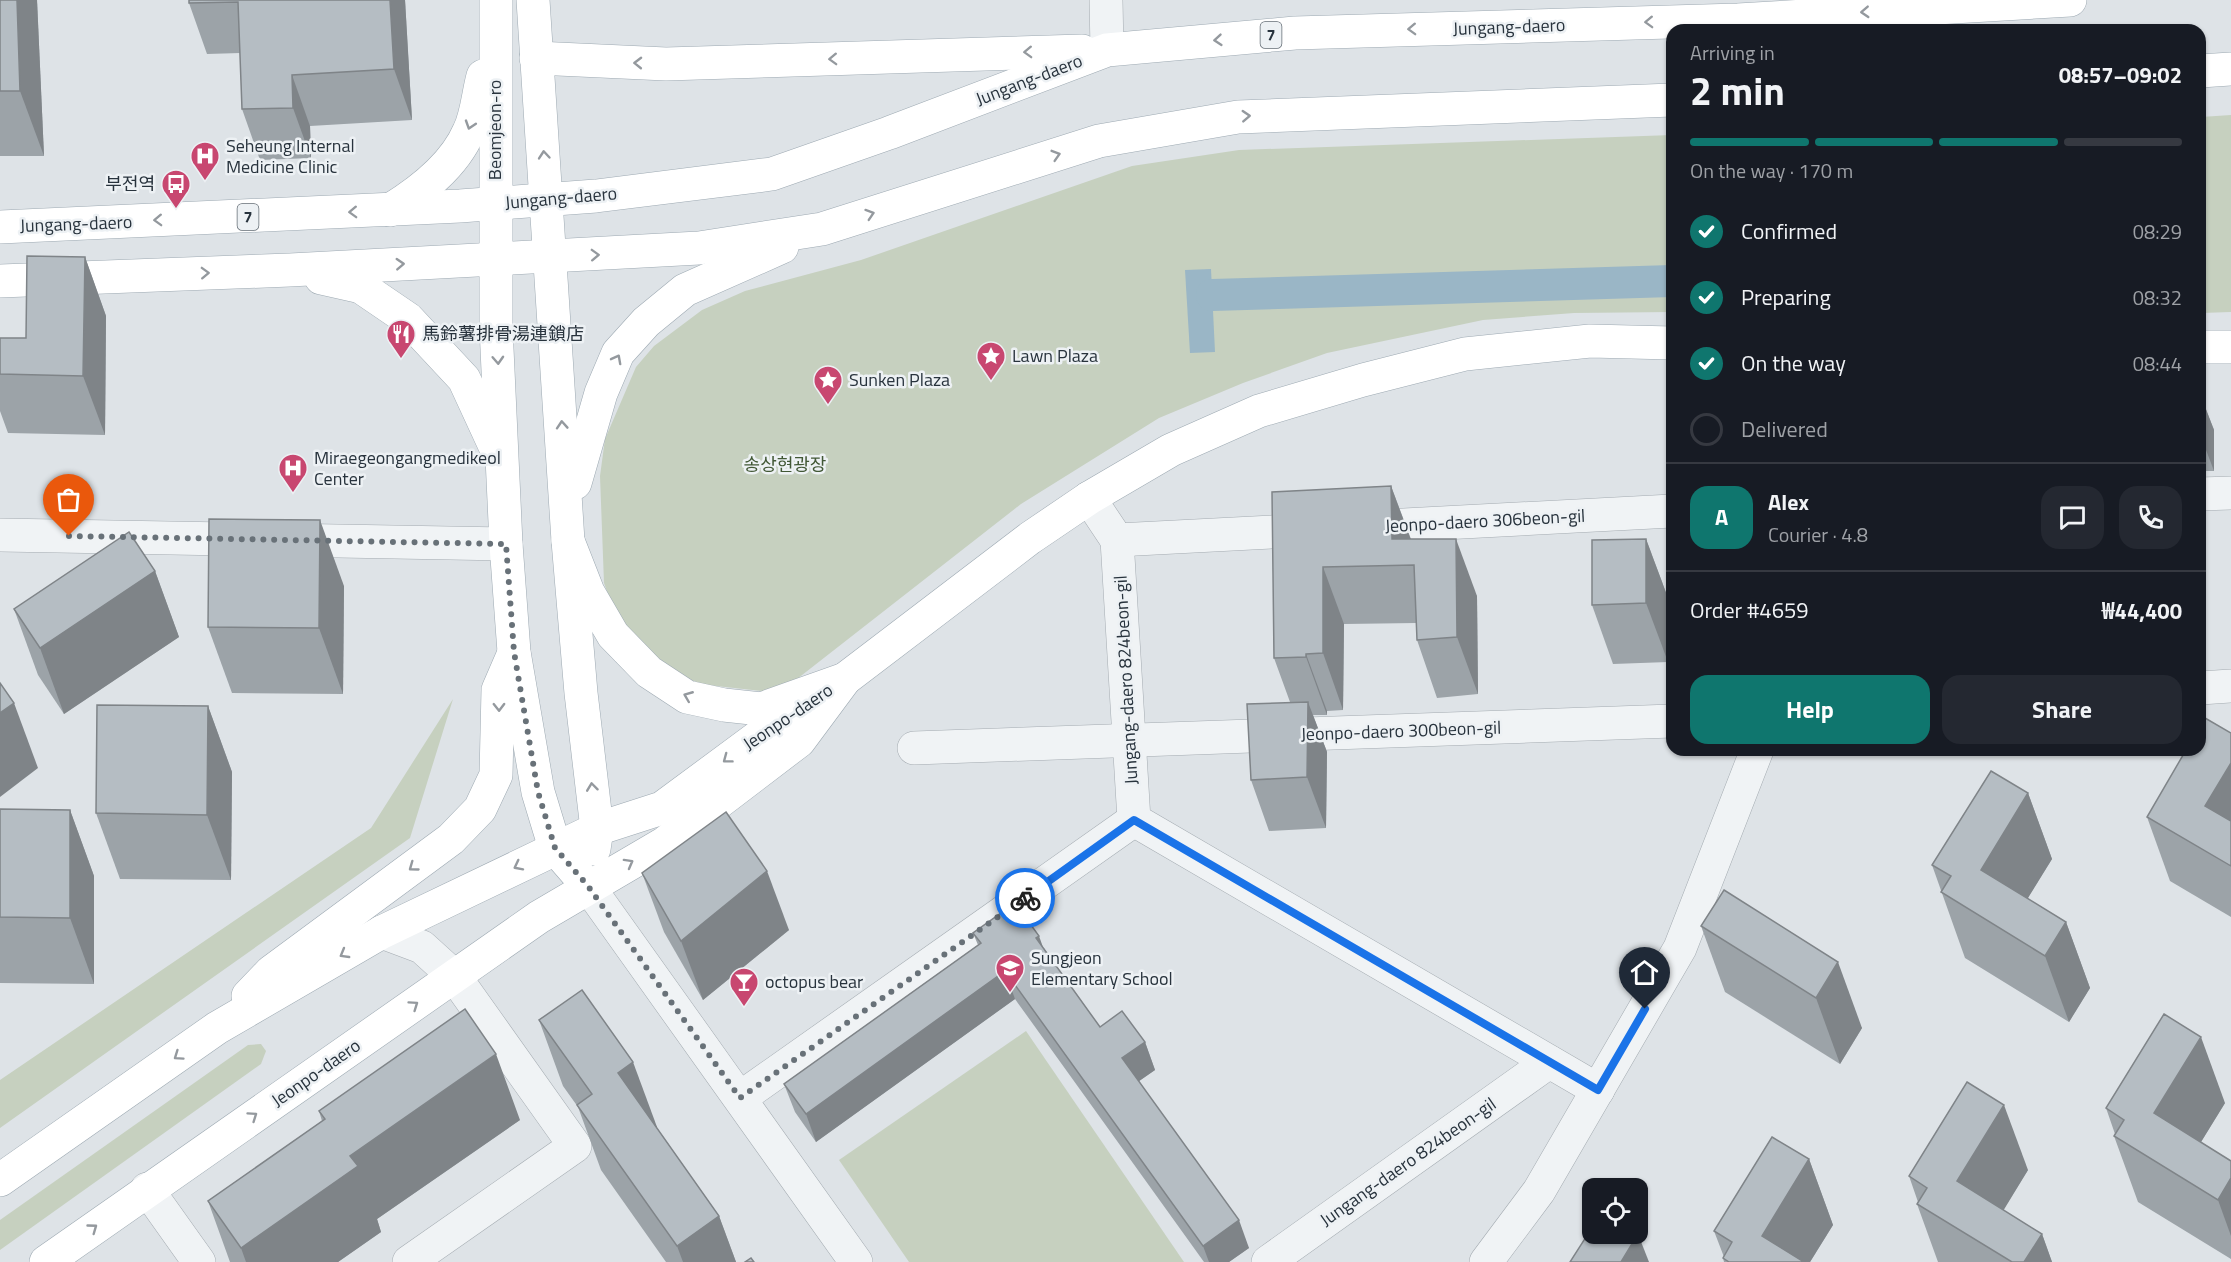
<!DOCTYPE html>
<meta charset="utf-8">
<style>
:root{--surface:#171b24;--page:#242831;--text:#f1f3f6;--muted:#9ea1a6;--line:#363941;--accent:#0f766e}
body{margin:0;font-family:"Titillium Web","Noto Sans KR",sans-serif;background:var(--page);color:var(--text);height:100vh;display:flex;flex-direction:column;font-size:22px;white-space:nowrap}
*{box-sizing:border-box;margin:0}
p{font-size:20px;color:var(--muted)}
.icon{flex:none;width:33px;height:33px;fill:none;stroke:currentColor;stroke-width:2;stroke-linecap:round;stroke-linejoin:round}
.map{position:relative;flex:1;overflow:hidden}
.side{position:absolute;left:1666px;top:24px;width:540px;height:732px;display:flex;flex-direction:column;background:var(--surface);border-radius:18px;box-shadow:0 2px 4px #0004}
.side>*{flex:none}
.buttons{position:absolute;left:1582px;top:1178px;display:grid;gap:12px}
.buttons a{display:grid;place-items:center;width:66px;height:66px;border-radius:12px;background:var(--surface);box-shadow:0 2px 4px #0004;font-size:30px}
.pin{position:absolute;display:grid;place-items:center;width:51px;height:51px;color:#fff;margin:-62px -26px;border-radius:50% 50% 50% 0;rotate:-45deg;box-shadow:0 0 6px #0007}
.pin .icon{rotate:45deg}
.courier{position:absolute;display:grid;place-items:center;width:60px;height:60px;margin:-30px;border:4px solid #1a73e8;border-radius:50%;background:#fff;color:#222;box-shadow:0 2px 8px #0007}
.overview em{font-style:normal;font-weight:700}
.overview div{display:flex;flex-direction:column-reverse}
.overview{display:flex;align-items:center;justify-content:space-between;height:102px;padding:0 24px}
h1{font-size:39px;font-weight:700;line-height:45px}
.bar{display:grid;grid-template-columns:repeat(4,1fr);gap:9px 6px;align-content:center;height:72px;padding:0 24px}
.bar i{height:8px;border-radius:4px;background:var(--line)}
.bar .current{background:var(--accent)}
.bar p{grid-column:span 4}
.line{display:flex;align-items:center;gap:15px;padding:0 24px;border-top:2px solid var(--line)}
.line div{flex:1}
.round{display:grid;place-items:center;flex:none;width:63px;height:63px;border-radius:18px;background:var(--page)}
ol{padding:0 24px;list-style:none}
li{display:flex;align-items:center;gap:18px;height:66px}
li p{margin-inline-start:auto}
li .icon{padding:6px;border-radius:50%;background:var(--accent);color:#fff;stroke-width:4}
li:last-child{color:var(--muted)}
li i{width:33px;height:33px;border:3px solid var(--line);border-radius:50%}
.cta{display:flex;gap:12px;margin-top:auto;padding:12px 24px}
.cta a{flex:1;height:69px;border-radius:18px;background:var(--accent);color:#fff;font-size:24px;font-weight:700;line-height:69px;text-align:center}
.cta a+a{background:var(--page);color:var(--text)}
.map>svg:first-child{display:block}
.green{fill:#c6d0bf}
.water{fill:#9ab6c6}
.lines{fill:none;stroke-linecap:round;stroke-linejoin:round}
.canal{stroke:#9ab6c6;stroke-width:32}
.minor-casing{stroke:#a4abb1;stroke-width:34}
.major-casing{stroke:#9da9b2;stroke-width:34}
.minor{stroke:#f0f3f5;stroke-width:33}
.major{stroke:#fff;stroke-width:33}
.wall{fill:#9ca3a8}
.shaded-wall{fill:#7f8488}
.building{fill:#b5bdc3;stroke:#7f8488;stroke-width:1.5}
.oneway{stroke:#94999e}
.done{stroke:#687178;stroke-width:6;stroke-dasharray:0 10.8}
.route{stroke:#1a73e8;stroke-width:8}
.labels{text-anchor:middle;stroke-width:5;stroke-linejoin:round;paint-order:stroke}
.shield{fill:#edf1f4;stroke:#636c74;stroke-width:1.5}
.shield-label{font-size:16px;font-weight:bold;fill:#28333d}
.street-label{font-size:18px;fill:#28333d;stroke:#edf1f4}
.poi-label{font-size:18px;fill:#28333d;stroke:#edf1f4;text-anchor:start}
.park-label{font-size:18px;fill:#425836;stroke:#edf1f4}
</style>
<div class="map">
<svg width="2231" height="1262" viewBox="0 0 2231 1262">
<rect width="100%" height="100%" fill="#dee3e7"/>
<g class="green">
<polygon points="2231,115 2231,312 2201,313 2201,117"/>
<polygon points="1672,135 1672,312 1574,313 1483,320 1327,353 1243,383 1159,418 1021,504 797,679 770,692 707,685 670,674 616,617 604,583 600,476 605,439 636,367 654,346 702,310 745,291 861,260 1132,166 1239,150"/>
<polygon points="453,699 410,838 0,1128 0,1080 371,828"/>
<polygon points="1026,1031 1184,1262 909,1262 839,1160"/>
<polygon points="261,1044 266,1051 261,1064 0,1250 0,1220 248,1045"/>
</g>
<polygon class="water" points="1211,269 1215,352 1190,353 1185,270"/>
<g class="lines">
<polyline class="canal" points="1212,295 1672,281"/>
<g class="minor-casing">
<g id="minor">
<polyline points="1106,0 1107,50"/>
<polyline points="2200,494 2231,493"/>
<polyline points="1089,498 1117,540"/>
<polyline points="0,535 506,544"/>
<polyline points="1117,540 1134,820 1598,1090"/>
<polyline points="1117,540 1672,511"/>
<polyline points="2200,688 2231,686"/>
<polyline points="914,748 1672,721"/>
<polyline points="588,886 856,1262"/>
<polyline points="382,932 422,947 455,977 575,1146 409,1262"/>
<polyline points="740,1098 1134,820"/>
<polyline points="147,1189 199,1262"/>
<polyline points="1268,1262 1549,1062"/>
<polyline points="1486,1262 1539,1191 1680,948 1757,750"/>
</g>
</g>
<g class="major-casing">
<g id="major">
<polyline points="496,0 496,327 506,544 514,652 538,792 555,848 588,886"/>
<polyline points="533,0 568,541 581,693 597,829 594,849"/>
<polyline points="536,58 666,64 1082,51"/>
<polyline points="2200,71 2231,69"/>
<path d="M390,210c31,-19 64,-44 79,-79 8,-16 9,-37 14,-55"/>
<polyline points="0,227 460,206 596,196 772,174 889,133 1107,50 1295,33 1738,20 2070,0"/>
<polyline points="321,278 361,287 408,319 464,379 494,444"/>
<polyline points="0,281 290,270 699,248 822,229 1099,141 1238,117 1672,100"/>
<polyline points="2200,347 2231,347"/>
<polyline points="575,483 601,393 618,353 646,322 685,290 782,247"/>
<polyline points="568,541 588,592 613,635 649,672 687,697 724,705 761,709 845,679 1030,538 1089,498 1171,450 1259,411 1363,380 1465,354 1590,341 1672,343"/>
<polyline points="248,996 271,972 451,839 480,809 496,775 498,690 514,653"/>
<polyline points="0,1180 217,1028 382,932 597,829 662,808 800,706"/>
<polyline points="46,1262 539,917 665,843 799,741 845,679"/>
</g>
</g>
<use href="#minor" class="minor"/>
<use href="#major" class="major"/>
</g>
<g class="wall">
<polygon points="0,0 37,0 44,156 0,156"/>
<polygon points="189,0 405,0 412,120 310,126 311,158 260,160 242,109 240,53 207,54 189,3"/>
<polygon points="85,257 106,316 105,435 8,433 0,411 0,338 26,338"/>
<polygon points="2200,394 2214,430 2214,471 2200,471"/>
<polygon points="1391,486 1411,539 1477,596 1478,694 1437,698 1417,640 1416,623 1344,624 1343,710 1327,711 1327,715 1313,715 1327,752 1326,828 1269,831 1251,780 1290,702 1274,658 1272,492"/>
<polygon points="1646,539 1668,598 1668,662 1613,664 1592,605"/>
<polygon points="155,571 179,637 64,714 38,675 14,609"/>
<polygon points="344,586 343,694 232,693 208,627"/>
<polygon points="208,706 232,772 231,880 120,879 96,813"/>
<polygon points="2231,733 2231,917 2170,881 2147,817"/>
<polygon points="2028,793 2052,859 2027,899 2066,922 2090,988 2069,1022 1965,958 1932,865"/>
<polygon points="0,809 70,810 94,876 94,984 0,983"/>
<polygon points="642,873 789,930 703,1000 664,932"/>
<polygon points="1724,890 1862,1028 1840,1064 1725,992 1701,926"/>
<polygon points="973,933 1044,948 1100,1027 1145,1042 1155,1070 1139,1081 1249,1248 1229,1262 1204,1262 1015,999 816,1142 795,1112 784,1084 978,945"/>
<polygon points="539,1020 657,1127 657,1128 719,1216 736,1262 666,1262 601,1170 578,1107 563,1086"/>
<polygon points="2225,1103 2201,1142 2231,1161 2231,1259 2138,1202 2114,1136 2115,1134 2106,1108"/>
<polygon points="319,1111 520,1120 377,1219 381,1232 338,1262 230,1262 208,1201 322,1121"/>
<polygon points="1809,1159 1833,1225 1810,1262 1724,1262 1723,1258 1724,1257 1714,1231"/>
<polygon points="2028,1170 2003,1210 2042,1234 2052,1262 1938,1262 1917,1204 1918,1202 1909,1176"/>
</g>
<g class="shaded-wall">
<polygon points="17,0 37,0 44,156 20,91"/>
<polygon points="390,0 405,0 412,120 394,69"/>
<polygon points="292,75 310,126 311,158 293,108"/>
<polygon points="85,257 106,316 105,435 83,376"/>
<polygon points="2200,394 2214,430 2214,471 2200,434"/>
<polygon points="1391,486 1412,543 1392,539"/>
<polygon points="320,520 344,586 343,694 319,628"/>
<polygon points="1456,539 1477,596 1478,694 1457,637"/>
<polygon points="1646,539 1668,598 1668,662 1646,603"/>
<polygon points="1323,567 1344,624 1343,710 1323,653"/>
<polygon points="155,571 179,637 64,714 40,648"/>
<polygon points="1306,654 1327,711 1327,715 1306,657"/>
<polygon points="1308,702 1327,752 1326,828 1307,777"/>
<polygon points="14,703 38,768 0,797 0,713"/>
<polygon points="208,706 232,772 231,880 207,815"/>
<polygon points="2231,763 2231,866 2205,806"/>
<polygon points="2028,793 2052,859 2007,932 1981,870"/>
<polygon points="70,810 94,876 94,984 70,918"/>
<polygon points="767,871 789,930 703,1000 681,941"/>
<polygon points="2066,922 2090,988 2069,1022 2045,956"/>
<polygon points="1039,936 1049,964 1036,938"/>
<polygon points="1838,962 1862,1028 1840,1064 1816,998"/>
<polygon points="1005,971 1015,999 816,1142 806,1114"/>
<polygon points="2201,1037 2225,1103 2180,1176 2154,1113"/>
<polygon points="1145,1042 1155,1070 1132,1086 1122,1058"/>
<polygon points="496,1054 520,1120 377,1219 381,1232 338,1262 246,1262 241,1248 350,1156"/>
<polygon points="633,1062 657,1127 642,1138 618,1073"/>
<polygon points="2004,1105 2028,1170 1983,1244 1957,1181"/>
<polygon points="1809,1159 1833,1225 1810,1262 1772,1262 1762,1236"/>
<polygon points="2231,1178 2231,1236 2218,1200"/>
<polygon points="719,1216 736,1262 683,1262 677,1246"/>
<polygon points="1239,1220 1249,1248 1229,1262 1209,1262 1203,1246"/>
<polygon points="1638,1234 1649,1262 1621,1262"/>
<polygon points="2042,1234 2052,1262 2024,1262"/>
</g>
<g class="building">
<polygon points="0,0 17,0 20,91 0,91"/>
<polygon points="189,0 390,0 394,69 292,75 293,108 242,109 238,2 189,3"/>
<polygon points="27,256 85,257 83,376 0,374 0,338 26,338"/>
<polygon points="1391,486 1392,539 1456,539 1457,637 1417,640 1414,565 1323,567 1323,653 1306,654 1306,657 1274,658 1272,492"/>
<polygon points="209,519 320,520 319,628 208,627"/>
<polygon points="129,532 155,571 40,648 14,609"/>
<polygon points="1646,539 1646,603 1592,605 1592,540"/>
<polygon points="0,683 14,703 0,713"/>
<polygon points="1308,702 1307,777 1251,780 1247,704"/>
<polygon points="97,705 208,706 207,815 96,813"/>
<polygon points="2205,718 2231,733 2231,763 2205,806 2231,821 2231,866 2147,817 2186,750 2200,750 2200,725"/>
<polygon points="1991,771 2028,793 1981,870 2066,922 2045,956 1941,892 1951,876 1932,865"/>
<polygon points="0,809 70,810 70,918 0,917"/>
<polygon points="726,812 767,871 681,941 642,873"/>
<polygon points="1724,890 1838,962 1816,998 1701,926"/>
<polygon points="1015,903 1039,936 1036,938 1100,1027 1122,1011 1145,1042 1122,1058 1239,1220 1203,1246 1005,971 806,1114 784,1084 981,943 973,933"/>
<polygon points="582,990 633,1062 618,1073 719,1216 677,1246 577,1105 592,1094 539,1020"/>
<polygon points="465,1009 496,1054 350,1156 358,1166 241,1248 208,1201 325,1119 319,1111"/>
<polygon points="2164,1014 2201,1037 2154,1113 2231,1161 2231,1178 2218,1200 2114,1136 2124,1120 2106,1108"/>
<polygon points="1967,1082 2004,1105 1957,1181 2042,1234 2024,1262 2012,1262 1917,1204 1927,1188 1909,1176"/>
<polygon points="1772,1137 1809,1159 1762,1236 1804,1262 1729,1262 1723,1258 1732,1242 1714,1231"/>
<polygon points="1593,1226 1593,1233 1637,1233 1638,1234 1621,1262 1570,1262"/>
<polygon points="751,1258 754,1262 745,1262"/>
</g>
<defs><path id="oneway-chevron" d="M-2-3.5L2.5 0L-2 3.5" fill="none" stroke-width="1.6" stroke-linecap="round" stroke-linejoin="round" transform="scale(1.5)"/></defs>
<g class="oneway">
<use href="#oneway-chevron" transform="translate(1865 12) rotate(177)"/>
<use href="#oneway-chevron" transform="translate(1649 22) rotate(178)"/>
<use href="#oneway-chevron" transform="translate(1412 29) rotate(178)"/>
<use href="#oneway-chevron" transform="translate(1218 40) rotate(175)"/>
<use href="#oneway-chevron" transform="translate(1028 52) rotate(178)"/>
<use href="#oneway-chevron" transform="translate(833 59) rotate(178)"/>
<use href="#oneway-chevron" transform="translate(638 63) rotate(-179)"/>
<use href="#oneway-chevron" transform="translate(1246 116) rotate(-3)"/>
<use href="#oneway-chevron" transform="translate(470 125) rotate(108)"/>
<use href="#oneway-chevron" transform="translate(544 155) rotate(-95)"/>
<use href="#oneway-chevron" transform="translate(1056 155) rotate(-17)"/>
<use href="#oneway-chevron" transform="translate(353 212) rotate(178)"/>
<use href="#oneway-chevron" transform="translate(870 214) rotate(-18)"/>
<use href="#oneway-chevron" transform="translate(158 220) rotate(178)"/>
<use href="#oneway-chevron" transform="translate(595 255) rotate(-2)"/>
<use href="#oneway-chevron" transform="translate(400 264) rotate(-3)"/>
<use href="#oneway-chevron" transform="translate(205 273) rotate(-2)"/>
<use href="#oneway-chevron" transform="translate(617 359) rotate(-62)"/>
<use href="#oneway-chevron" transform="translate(498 360) rotate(87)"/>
<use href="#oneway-chevron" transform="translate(562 425) rotate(-94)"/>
<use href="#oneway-chevron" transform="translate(688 696) rotate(-158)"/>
<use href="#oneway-chevron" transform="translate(499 707) rotate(89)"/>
<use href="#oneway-chevron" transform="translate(727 759) rotate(143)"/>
<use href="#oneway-chevron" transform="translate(592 787) rotate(-97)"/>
<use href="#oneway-chevron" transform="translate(629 863) rotate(-29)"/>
<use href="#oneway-chevron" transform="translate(518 866) rotate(153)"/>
<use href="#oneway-chevron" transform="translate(413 867) rotate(144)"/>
<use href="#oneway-chevron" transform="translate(344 954) rotate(150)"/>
<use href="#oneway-chevron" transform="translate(414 1005) rotate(-35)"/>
<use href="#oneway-chevron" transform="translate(178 1056) rotate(145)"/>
<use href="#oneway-chevron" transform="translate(253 1116) rotate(-35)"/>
<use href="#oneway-chevron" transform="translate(93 1228) rotate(-36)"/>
</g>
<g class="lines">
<polyline class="done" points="69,536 506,544 514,652 538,792 555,848 588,886 740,1098 1025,898"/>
<polyline class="route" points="1025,898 1134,820 1598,1090 1645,1009"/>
</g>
<defs>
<g id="hospital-pin" transform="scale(1.5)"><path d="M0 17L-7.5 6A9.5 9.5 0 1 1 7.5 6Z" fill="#c84770" stroke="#edf1f4"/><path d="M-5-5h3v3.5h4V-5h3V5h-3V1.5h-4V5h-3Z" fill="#fff"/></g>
<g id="bus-pin" transform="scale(1.5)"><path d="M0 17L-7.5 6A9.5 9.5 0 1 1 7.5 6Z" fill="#c84770" stroke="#edf1f4"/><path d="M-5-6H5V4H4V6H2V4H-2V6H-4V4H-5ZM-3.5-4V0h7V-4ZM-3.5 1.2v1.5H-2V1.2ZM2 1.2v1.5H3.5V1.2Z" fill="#fff"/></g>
<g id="restaurant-pin" transform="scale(1.5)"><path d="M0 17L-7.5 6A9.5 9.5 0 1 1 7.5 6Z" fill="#c84770" stroke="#edf1f4"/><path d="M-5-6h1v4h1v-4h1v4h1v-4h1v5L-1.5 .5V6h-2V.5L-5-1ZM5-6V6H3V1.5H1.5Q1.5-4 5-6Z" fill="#fff"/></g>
<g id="sight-pin" transform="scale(1.5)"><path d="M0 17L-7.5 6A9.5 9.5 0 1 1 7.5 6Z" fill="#c84770" stroke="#edf1f4"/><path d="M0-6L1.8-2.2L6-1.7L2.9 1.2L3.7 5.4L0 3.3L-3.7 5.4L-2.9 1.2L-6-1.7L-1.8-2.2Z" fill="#fff"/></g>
<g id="school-pin" transform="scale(1.5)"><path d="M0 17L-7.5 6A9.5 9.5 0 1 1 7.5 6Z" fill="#c84770" stroke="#edf1f4"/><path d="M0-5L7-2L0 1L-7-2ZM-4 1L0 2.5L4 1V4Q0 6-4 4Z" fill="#fff"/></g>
<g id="bar-pin" transform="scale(1.5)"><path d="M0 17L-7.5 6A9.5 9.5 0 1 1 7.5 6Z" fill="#c84770" stroke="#edf1f4"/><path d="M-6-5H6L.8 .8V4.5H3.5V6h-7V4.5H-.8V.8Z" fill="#fff"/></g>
</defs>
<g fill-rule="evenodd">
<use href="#hospital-pin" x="205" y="156"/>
<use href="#bus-pin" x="176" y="184"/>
<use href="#restaurant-pin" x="401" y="334"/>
<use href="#sight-pin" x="991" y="356"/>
<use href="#sight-pin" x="828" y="380"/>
<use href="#hospital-pin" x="293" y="468"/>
<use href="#school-pin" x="1010" y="968"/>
<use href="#bar-pin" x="744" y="982"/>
</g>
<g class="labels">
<g class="shield">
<rect x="1260.5" y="22" width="21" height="26" rx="4.5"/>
<rect x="237.5" y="204" width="21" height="26" rx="4.5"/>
</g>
<g class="shield-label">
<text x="1271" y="41">7</text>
<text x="248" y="223">7</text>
</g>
<g class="street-label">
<text transform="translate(1509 27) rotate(-2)" y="6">Jungang-daero</text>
<text transform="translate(1029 80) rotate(-21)" y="6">Jungang-daero</text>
<text transform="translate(495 130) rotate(-90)" y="6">Beomjeon-ro</text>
<text transform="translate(561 198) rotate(-5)" y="6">Jungang-daero</text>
<text transform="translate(76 224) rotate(-2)" y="6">Jungang-daero</text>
<text transform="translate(1485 521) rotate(-3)" y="6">Jeonpo-daero 306beon-gil</text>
<text transform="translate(1126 680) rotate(-93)" y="6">Jungang-daero 824beon-gil</text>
<text transform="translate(788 717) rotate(-34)" y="6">Jeonpo-daero</text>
<text transform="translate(1401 731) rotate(-2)" y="6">Jeonpo-daero 300beon-gil</text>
<text transform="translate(316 1073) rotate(-35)" y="6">Jeonpo-daero</text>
<text transform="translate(1408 1162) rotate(-35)" y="6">Jungang-daero 824beon-gil</text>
</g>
<g class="poi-label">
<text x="226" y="152">Seheung Internal<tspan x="226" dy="21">Medicine Clinic</tspan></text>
<text x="155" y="190" text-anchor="end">부전역</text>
<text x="422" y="340">馬鈴薯排骨湯連鎖店</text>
<text x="1012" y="362">Lawn Plaza</text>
<text x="849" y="386">Sunken Plaza</text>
<text x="314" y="464">Miraegeongangmedikeol<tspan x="314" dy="21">Center</tspan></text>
<text x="1031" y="964">Sungjeon<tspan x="1031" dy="21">Elementary School</tspan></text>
<text x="765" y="988">octopus bear</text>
</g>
<g class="park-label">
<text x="785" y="471">송상현광장</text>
</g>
</g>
</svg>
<div class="buttons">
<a><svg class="icon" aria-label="locate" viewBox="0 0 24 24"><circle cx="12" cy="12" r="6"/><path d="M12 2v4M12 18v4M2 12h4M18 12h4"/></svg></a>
</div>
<div class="pin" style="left:69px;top:536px;background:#ea580c"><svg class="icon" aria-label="bag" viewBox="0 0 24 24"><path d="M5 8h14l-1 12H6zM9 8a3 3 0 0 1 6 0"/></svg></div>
<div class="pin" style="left:1645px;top:1009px;background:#1f2937"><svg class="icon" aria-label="home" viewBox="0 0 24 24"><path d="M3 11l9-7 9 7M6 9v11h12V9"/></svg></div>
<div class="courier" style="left:1025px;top:898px"><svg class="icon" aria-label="bike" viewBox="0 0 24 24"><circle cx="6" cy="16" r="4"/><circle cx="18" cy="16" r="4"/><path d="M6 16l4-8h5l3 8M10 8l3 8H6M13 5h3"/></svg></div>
<section class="side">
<div class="overview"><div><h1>2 min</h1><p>Arriving in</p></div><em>08:57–09:02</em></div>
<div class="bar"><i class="current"></i><i class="current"></i><i class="current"></i><i></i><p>On the way · 170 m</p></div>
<ol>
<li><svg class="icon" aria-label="check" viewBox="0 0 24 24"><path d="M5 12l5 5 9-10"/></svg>Confirmed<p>08:29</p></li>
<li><svg class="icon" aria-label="check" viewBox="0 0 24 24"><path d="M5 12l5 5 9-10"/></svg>Preparing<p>08:32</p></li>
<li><svg class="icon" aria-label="check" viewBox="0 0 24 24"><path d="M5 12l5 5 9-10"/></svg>On the way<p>08:44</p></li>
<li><i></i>Delivered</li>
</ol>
<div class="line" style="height:108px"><b class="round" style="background:var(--accent);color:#fff">A</b><div><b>Alex</b><p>Courier · 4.8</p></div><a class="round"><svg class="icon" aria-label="chat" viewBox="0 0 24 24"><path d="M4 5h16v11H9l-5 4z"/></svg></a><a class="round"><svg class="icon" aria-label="phone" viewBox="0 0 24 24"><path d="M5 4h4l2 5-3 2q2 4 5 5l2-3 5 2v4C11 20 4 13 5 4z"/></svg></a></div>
<div class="line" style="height:78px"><div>Order #4659</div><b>₩44,400</b></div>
<div class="cta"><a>Help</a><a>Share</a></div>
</section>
</div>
